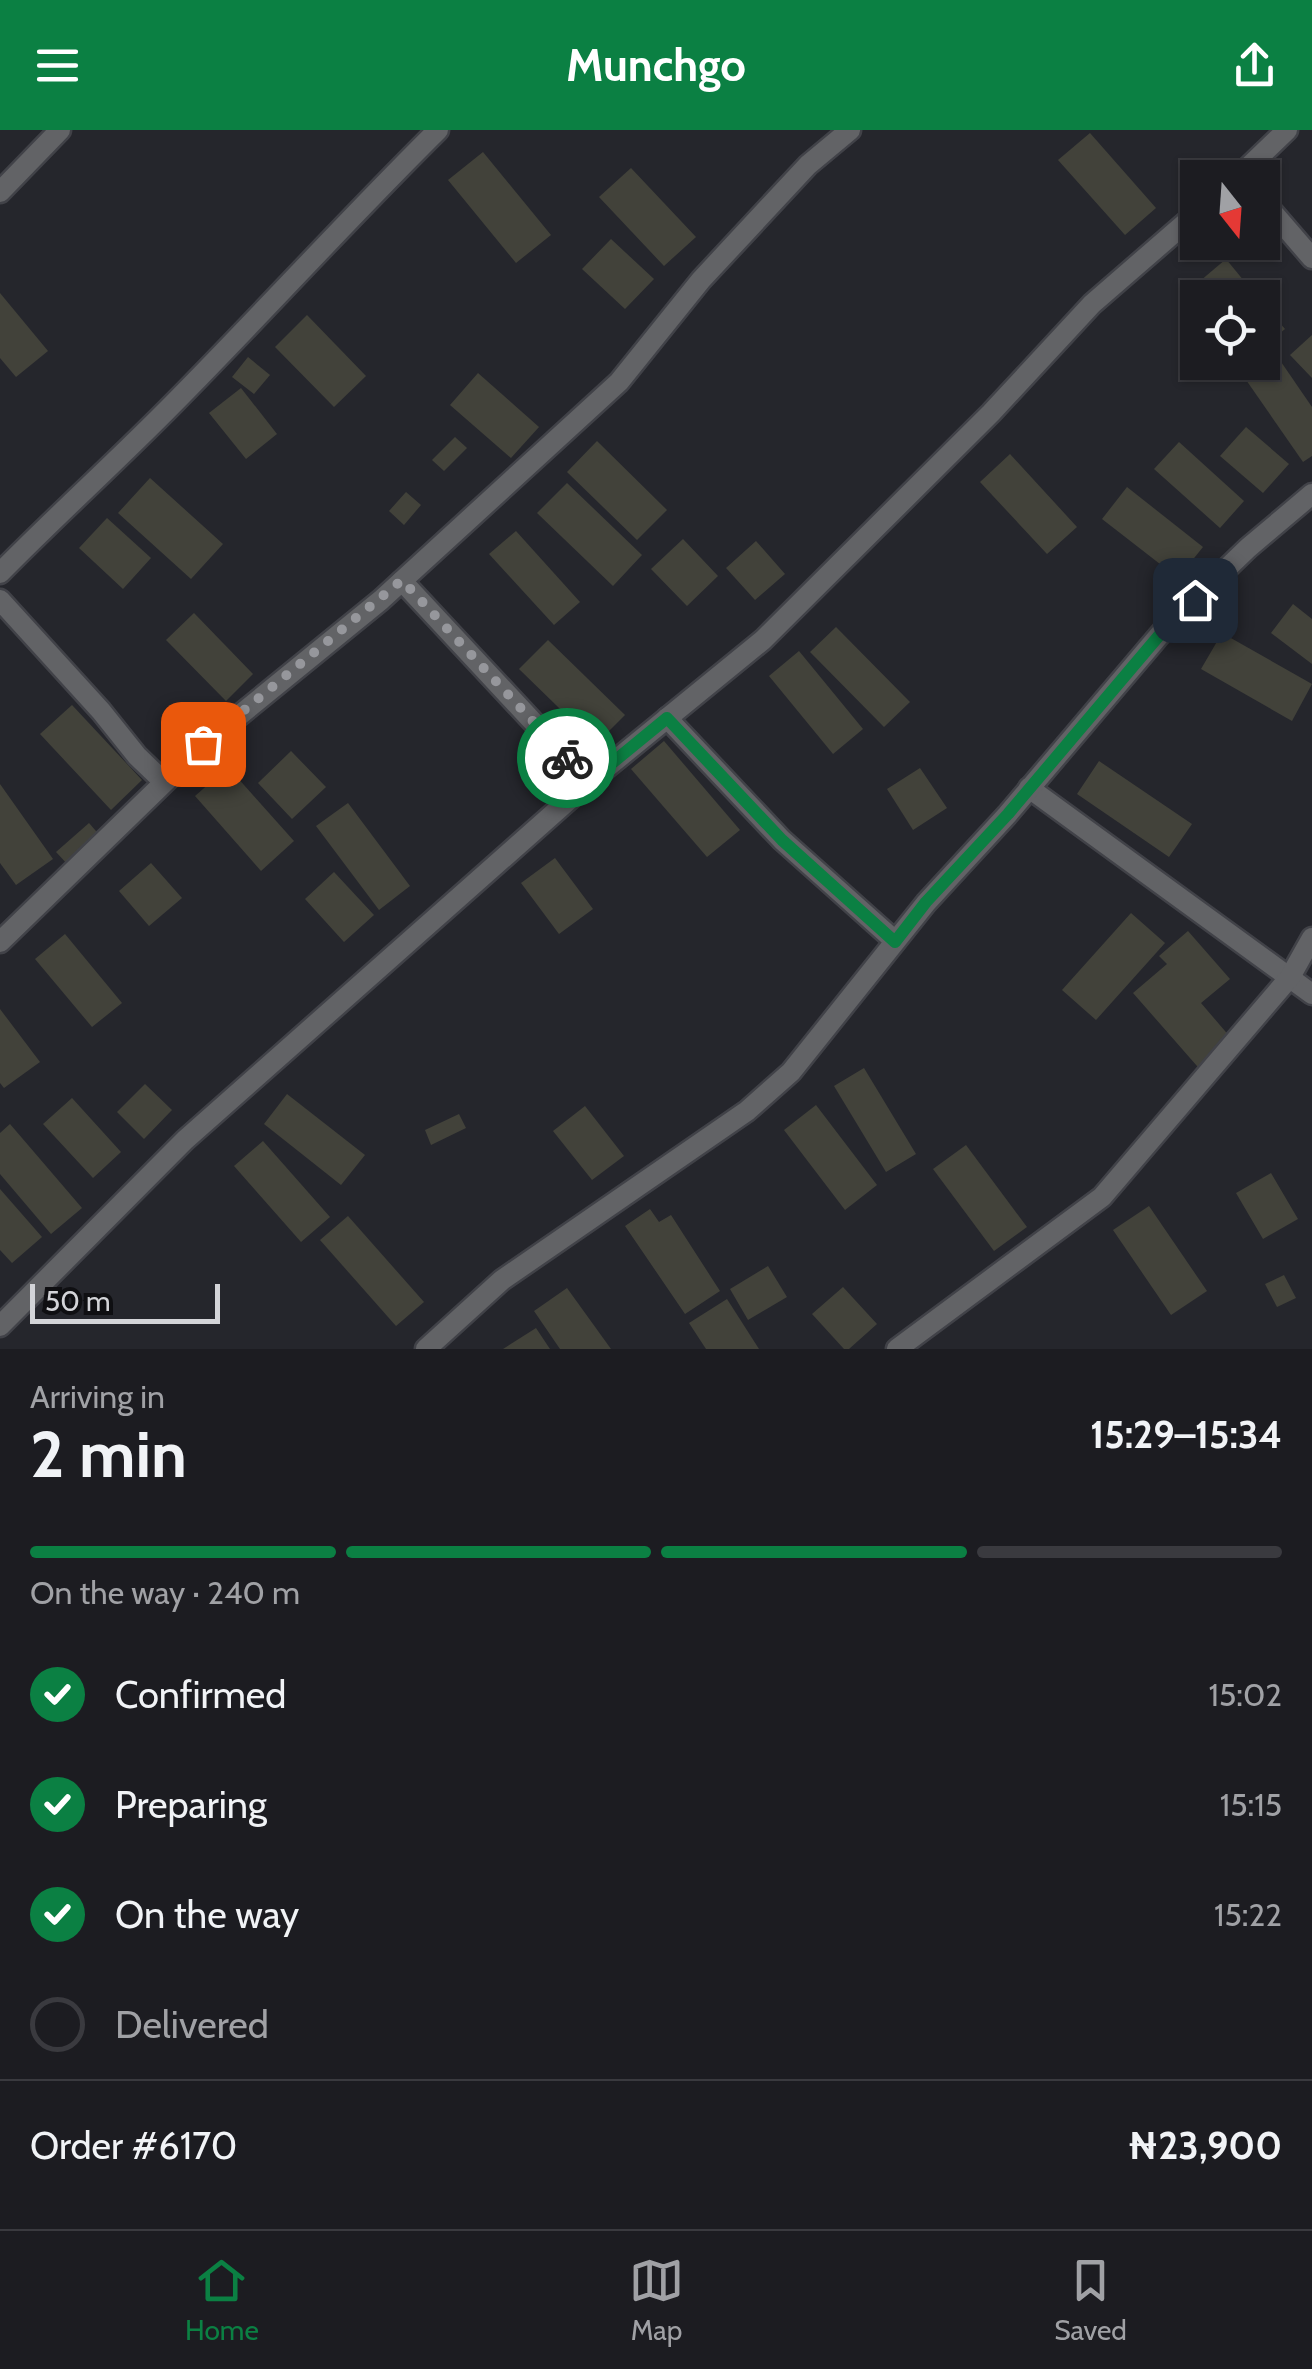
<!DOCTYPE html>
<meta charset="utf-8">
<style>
:root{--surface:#1c1c21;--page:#25252a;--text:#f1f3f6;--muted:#a0a1a5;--line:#3a3a3f;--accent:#0b8043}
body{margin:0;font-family:Cabin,sans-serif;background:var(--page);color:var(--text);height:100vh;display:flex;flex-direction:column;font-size:38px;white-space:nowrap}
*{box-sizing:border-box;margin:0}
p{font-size:32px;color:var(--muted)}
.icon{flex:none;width:55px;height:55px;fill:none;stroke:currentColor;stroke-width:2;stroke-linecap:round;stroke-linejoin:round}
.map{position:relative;height:1219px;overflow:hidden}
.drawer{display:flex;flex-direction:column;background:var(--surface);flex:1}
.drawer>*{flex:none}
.needle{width:65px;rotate:163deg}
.tools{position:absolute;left:1180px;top:30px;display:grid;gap:20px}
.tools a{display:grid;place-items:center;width:100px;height:100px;border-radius:0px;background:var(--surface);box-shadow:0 2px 8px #0004,0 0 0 2px var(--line);font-size:50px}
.scale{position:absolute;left:30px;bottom:25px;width:190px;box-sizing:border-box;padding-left:10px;border:5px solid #d3d4d8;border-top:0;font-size:28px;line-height:35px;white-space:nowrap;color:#d3d4d8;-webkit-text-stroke:8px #0f0f12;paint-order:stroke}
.pin{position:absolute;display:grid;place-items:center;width:85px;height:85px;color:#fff;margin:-42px;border-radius:20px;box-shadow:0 5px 15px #0006}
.courier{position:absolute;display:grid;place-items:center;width:100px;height:100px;margin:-50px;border:8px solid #0b8043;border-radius:50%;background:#fff;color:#222;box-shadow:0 2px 12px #0007}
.summary em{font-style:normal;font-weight:700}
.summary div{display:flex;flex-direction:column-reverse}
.summary{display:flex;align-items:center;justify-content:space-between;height:170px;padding:0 30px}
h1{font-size:65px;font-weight:700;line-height:75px}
.bar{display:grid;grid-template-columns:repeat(4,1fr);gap:15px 10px;align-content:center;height:120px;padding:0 30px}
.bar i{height:12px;border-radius:8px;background:var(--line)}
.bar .selected{background:var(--accent)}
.bar p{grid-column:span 4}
.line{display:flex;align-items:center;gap:25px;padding:0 30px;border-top:2px solid var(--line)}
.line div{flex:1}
ol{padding:0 30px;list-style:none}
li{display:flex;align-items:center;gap:30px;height:110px}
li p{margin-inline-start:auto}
li .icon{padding:10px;border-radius:50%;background:var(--accent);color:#fff;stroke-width:4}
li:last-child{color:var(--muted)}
li i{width:55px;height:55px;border:5px solid var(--line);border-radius:50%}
header{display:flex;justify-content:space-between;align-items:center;height:130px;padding:0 30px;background:var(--accent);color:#fff;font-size:45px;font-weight:700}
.tabs{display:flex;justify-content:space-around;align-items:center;height:140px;border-top:2px solid var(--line);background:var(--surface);font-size:28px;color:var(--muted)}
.tabs a{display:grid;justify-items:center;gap:5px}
.tabs .selected{color:var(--accent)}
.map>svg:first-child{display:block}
.building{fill:#42423a}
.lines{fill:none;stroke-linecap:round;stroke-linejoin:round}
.minor-casing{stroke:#414248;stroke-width:25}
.minor{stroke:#626366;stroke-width:20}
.done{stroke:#96979c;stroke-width:10;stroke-dasharray:0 18}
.route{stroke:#0b8043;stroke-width:12}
</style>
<header><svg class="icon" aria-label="menu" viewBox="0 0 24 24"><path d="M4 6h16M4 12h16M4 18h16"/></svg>Munchgo<svg class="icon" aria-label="share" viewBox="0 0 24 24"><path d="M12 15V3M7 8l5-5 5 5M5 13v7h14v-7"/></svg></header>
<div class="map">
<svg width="1312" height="1219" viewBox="0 0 1312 1219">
<rect width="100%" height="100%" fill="#25262c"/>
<g class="building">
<polygon points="1090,3 1156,78 1125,105 1058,30"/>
<polygon points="483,22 551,105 516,133 448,50"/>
<polygon points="631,38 696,107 664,136 599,67"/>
<polygon points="611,109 654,149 625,179 582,139"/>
<polygon points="1226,129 1258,168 1201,168 1193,157"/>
<polygon points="0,163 48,221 16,247 0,228"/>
<polygon points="1262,172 1285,199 1262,218"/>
<polygon points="307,185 366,246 334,277 275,217"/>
<polygon points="1312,205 1312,248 1290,225"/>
<polygon points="1277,226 1312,277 1312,326 1303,332 1244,247"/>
<polygon points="248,227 270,245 254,264 232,247"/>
<polygon points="478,243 539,297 511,328 450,275"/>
<polygon points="241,258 277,304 246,329 209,283"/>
<polygon points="1246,297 1289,334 1263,363 1220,326"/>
<polygon points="455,307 467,318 444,341 432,330"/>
<polygon points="597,311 667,380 637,410 567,342"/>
<polygon points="1179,312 1244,371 1220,398 1154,339"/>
<polygon points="1010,324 1077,397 1047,424 980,352"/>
<polygon points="150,348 223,414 191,449 118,383"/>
<polygon points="567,353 642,425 613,456 537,383"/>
<polygon points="1127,357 1203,417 1178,448 1102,389"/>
<polygon points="406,362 421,375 404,395 389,381"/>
<polygon points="107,388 151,428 123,459 79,418"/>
<polygon points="516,401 580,472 554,495 489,424"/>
<polygon points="683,409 718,446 687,476 651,439"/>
<polygon points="756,411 785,444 755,470 726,438"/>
<polygon points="1293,474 1312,489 1312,534 1271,503"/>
<polygon points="194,483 253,544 226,571 166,510"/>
<polygon points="836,497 910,572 884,597 810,522"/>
<polygon points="1222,503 1312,554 1292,591 1201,539"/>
<polygon points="548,510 625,585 596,614 519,539"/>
<polygon points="799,521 863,599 833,624 769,546"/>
<polygon points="72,575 142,650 111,680 40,604"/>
<polygon points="664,611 740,700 707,727 631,639"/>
<polygon points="291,621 326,657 292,689 258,653"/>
<polygon points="1099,631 1192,694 1169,727 1077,664"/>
<polygon points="228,637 294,711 261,741 195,666"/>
<polygon points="920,638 947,678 913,700 887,659"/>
<polygon points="0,654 53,729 16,755 0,733"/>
<polygon points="348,673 410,756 379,780 316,696"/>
<polygon points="89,693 102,708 70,737 56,722"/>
<polygon points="555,728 593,779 559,804 521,753"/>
<polygon points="151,733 182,768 149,796 119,761"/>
<polygon points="334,742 374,785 344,812 305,769"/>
<polygon points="1131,783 1165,813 1096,890 1062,860"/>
<polygon points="1188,801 1230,849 1201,873 1237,915 1204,944 1133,863 1167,834 1159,826"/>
<polygon points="65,804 122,873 92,897 35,829"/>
<polygon points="0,879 40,932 4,958 0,953"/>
<polygon points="864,938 916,1024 886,1042 834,956"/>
<polygon points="145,954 172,980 144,1009 117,982"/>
<polygon points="287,964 365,1025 341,1055 264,994"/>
<polygon points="72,968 121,1022 93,1048 43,994"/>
<polygon points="816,975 877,1055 845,1080 784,1000"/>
<polygon points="585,976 624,1026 592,1050 553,1001"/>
<polygon points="459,984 466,998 431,1015 425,1000"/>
<polygon points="10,994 82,1078 51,1104 0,1044 0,1003"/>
<polygon points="263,1011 330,1087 301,1112 234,1036"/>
<polygon points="966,1015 1027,1097 994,1121 933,1039"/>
<polygon points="1271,1043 1298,1089 1263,1109 1236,1063"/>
<polygon points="0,1059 42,1107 12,1133 0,1120"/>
<polygon points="1149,1076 1207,1161 1171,1185 1113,1100"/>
<polygon points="650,1079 659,1092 671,1085 720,1161 685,1184 625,1096"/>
<polygon points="348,1086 424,1172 396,1196 320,1110"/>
<polygon points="768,1136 787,1167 748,1190 730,1159"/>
<polygon points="1284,1145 1296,1168 1277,1177 1265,1154"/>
<polygon points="843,1157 877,1194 849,1219 844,1219 812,1184"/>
<polygon points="567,1158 611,1219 560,1219 534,1181"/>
<polygon points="727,1169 759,1219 706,1219 689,1193"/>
<polygon points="536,1198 550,1219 503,1219"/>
</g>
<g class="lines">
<g class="minor-casing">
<g id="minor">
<polyline points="1237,48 1287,0"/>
<polyline points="0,62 60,0"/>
<polyline points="1262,70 1312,128"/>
<path d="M0,443c57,-58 117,-112 174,-170 89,-90 174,-184 264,-273"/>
<polyline points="402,451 589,652"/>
<polyline points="0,470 101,581 137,626 164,652"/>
<polyline points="667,588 782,710 895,811"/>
<polyline points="1029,658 1312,864"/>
<polyline points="0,812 203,615 381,470 619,252 701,150 808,35 850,0"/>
<polyline points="0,1196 185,1010 589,652 763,510 991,283 1092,174 1198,82"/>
<polyline points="426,1219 502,1150 747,981 791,942 926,773 1007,685 1168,495 1248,418 1312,364"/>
<polyline points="897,1219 1102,1067 1290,847 1312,808"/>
</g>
</g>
<use href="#minor" class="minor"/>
</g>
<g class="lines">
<polyline class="done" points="203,614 402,450 567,628"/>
<polyline class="route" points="567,628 589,652 667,588 782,710 895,812 926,772 1008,684 1168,495 1195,470"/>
</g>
</svg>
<div class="tools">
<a><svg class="needle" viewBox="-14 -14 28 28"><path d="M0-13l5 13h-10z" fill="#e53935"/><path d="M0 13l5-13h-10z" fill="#a0a1a5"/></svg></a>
<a><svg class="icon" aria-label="locate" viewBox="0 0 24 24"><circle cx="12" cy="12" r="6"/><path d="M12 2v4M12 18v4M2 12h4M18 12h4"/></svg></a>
</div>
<div class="scale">50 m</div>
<div class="pin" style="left:203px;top:614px;background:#ea580c"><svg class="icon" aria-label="bag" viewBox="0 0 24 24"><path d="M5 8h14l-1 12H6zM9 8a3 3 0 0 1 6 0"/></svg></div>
<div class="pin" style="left:1195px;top:470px;background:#1f2937"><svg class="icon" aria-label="home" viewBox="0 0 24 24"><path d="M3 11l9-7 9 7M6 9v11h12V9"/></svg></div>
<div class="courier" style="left:567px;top:628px"><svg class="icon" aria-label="bike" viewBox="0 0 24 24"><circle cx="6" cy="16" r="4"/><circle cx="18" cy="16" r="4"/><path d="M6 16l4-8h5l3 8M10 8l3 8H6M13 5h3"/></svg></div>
</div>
<section class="drawer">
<div class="summary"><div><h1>2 min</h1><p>Arriving in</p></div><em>15:29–15:34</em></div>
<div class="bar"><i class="selected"></i><i class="selected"></i><i class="selected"></i><i></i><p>On the way · 240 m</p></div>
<ol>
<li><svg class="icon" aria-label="check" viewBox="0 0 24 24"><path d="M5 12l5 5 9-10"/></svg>Confirmed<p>15:02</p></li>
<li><svg class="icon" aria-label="check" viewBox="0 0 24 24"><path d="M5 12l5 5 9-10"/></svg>Preparing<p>15:15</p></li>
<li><svg class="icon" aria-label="check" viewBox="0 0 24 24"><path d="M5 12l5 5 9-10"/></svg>On the way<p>15:22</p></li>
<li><i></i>Delivered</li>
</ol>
<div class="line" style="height:130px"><div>Order #6170</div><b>₦23,900</b></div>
</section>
<nav class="tabs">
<a class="selected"><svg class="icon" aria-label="home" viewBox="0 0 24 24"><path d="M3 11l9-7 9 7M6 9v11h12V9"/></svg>Home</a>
<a><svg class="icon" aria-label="map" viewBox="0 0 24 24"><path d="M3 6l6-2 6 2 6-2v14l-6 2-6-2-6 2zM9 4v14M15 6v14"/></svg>Map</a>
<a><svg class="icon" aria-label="saved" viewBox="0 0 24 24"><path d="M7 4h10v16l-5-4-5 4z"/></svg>Saved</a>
</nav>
